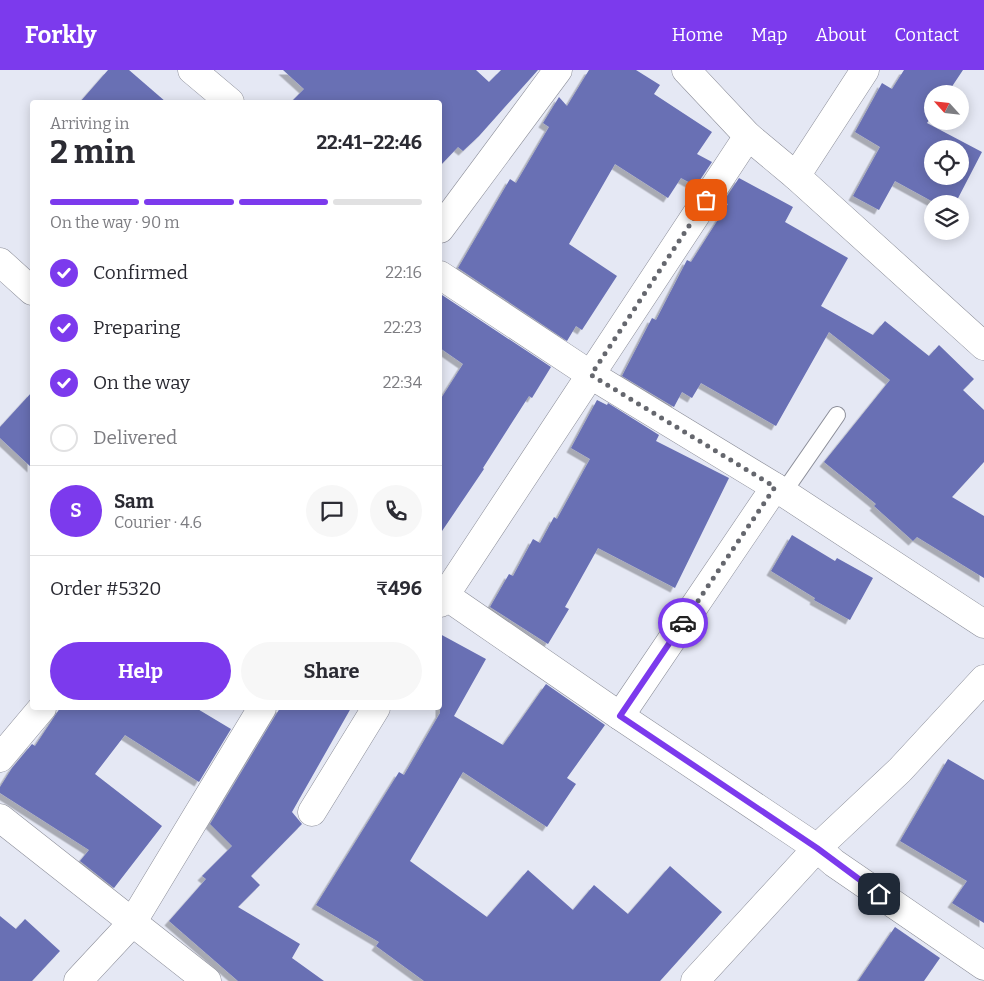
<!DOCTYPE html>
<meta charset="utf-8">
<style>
:root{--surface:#fff;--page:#f7f7f7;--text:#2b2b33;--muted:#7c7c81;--line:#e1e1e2;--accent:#7c3aed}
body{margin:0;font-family:Bitter,serif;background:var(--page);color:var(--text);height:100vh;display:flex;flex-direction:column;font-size:19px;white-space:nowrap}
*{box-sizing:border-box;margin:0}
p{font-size:16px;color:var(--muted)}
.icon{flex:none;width:28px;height:28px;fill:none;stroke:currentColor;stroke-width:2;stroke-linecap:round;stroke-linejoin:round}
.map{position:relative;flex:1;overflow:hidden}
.side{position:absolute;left:30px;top:30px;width:412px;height:610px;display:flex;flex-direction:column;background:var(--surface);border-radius:5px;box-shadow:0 2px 12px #0003}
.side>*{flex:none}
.needle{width:32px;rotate:297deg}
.buttons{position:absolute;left:924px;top:15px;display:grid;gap:10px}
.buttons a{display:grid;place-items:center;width:45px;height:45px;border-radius:50%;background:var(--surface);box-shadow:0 2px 12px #0003;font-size:25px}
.pin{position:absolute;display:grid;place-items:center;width:42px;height:42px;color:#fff;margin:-21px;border-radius:10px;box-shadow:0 2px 8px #0006}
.courier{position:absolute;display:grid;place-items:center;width:50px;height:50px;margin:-25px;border:4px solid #7c3aed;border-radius:50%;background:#fff;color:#222;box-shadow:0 1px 6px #0007}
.summary em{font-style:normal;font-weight:700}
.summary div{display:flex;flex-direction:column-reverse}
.summary{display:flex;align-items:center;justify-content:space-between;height:85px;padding:0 20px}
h1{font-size:32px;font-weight:700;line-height:38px}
.bar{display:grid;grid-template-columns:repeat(4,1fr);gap:8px 5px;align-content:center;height:60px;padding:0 20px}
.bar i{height:6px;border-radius:4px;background:var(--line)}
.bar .current{background:var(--accent)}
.bar p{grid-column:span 4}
.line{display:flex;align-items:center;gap:12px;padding:0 20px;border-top:1px solid var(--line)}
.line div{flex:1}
.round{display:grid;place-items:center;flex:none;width:52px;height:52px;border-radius:26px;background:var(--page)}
ol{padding:0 20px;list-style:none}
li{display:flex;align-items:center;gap:15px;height:55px}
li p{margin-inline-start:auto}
li .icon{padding:5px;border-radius:50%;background:var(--accent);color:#fff;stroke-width:4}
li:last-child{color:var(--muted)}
li i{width:28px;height:28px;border:2px solid var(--line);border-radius:50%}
.action{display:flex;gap:10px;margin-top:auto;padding:10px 20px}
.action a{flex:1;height:58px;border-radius:30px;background:var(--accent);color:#fff;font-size:20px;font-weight:700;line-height:58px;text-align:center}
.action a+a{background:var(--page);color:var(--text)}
header{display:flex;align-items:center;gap:30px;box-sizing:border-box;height:70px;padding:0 25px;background:var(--accent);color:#fff}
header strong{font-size:24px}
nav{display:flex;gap:28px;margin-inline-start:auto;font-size:18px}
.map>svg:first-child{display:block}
.building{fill:#6970b4;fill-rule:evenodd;filter:url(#shadow)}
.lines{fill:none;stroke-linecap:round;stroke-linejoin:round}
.lane-casing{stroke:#8c8e99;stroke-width:18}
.street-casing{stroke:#8c8e99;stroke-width:29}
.lane{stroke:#fff;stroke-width:16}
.street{stroke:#fff;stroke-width:28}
.done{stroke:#65676e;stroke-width:5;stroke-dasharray:0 9}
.route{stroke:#7c3aed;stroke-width:6}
</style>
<header>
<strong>Forkly</strong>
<nav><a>Home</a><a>Map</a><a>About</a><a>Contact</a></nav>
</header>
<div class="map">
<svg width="984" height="911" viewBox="0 0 984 911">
<defs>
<filter id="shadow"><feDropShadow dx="-4.5" dy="4.5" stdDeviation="0" flood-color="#0004"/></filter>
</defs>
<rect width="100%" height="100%" fill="#e5e8f4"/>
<g class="building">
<polygon points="108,0 129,0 166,32 80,32"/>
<polygon points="283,0 476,0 489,12 501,0 538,0 479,66 463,81 458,77 440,96 440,32 291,32 304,19"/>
<polygon points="589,0 636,0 660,15 654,24 712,62 697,84 712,92 696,116 681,108 668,128 615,94 569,174 617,206 582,260 576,256 567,271 458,198 510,109 516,113 549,57 543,53 559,27 567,36"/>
<path d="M904,0h59l-16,24h-15v22l-5,7 55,29 -27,52h-18l-42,-23 -16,29 -26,-14 27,-49 -25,-15 27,-49 10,6zM932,79h28v27h-28z"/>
<polygon points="739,108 793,137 785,152 848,188 821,236 873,265 885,251 929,286 939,275 974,309 963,320 984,340 984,392 952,427 984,446 984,508 917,467 913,471 874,436 876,434 824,392 890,310 829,262 776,356 701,313 692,328 682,322 674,337 622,306 652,248 656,250 687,190 691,192 728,134 723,132"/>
<polygon points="442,225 551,297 532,328 529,326 483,398 484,399 440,464 440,330 463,294 440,278 440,229"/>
<polygon points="32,322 32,398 0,368 0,357"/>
<polygon points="597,330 607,335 608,333 659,365 656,371 729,408 675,518 598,478 565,537 569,539 548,574 490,537 509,504 513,506 533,469 540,473 554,447 557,449 590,389 571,378"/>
<polygon points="792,465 835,491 837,488 873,508 850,550 814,530 815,528 771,501"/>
<polygon points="440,564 486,589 454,646 503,675 546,614 605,655 567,708 576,714 547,757 463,702 410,791 487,847 528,800 573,840 594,815 628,844 670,796 722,842 660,911 424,911 376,876 379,872 316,835 399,702 404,705 440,643"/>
<polygon points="60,638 196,638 231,659 199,712 125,665 95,704 162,756 114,818 80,791 89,780 0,723 0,717 12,698 32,674 35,676"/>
<polygon points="280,638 351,638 292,742 302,754 251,806 260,815 238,837 300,874 292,888 324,911 238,911 169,851 206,809 202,806 232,776 210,754"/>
<polygon points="948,689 984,710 984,853 952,833 967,811 900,771"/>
<polygon points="0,846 16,859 25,849 60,881 32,911 0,911"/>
<polygon points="895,857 940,888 924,911 858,911"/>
</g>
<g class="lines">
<g class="lane-casing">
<polyline id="lane" points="783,423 837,345"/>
</g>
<g class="street-casing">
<g id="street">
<polyline points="192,0 230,32"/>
<polyline points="686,0 748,66 796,106 984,276"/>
<polyline points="796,106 865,0"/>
<polyline points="440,159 558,0"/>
<polyline points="0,192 32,221"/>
<polyline points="440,205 591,305 775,417 984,554"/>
<polyline points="440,522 620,646 817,778 834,793 984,896"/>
<polyline points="440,533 748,66"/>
<polyline points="620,646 775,417"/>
<polyline points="0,688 42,638"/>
<polyline points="312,742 376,638"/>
<polyline points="0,748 207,911"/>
<polyline points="78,911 132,853 262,638"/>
<polyline points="695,911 817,778 900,700 984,609"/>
</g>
</g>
<use href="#lane" class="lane"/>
<use href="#street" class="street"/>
</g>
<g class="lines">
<polyline class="done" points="683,553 775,417 591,305 706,130"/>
<polyline class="route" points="683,553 620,646 817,778 879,824"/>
</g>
</svg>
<div class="buttons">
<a><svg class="needle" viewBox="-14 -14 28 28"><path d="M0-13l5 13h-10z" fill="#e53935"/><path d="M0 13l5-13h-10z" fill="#7c7c81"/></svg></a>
<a><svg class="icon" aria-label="locate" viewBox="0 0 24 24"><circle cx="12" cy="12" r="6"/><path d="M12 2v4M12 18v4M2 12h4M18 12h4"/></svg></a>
<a><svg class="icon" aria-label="layers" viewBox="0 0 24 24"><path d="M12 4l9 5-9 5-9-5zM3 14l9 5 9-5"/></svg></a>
</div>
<div class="pin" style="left:706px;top:130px;background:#ea580c"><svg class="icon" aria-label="bag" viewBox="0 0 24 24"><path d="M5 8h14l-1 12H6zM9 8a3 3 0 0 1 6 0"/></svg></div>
<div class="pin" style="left:879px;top:824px;background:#1f2937"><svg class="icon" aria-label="home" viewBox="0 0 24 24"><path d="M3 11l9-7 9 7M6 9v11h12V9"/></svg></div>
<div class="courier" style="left:683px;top:553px"><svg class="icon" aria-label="car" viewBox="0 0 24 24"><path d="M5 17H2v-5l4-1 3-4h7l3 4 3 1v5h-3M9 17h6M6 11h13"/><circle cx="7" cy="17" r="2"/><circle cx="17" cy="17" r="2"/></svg></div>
<section class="side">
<div class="summary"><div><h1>2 min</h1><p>Arriving in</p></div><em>22:41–22:46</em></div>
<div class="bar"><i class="current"></i><i class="current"></i><i class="current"></i><i></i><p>On the way · 90 m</p></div>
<ol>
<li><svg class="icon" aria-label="check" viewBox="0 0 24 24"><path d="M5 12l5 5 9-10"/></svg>Confirmed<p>22:16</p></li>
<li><svg class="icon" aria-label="check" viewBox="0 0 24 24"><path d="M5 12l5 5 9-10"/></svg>Preparing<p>22:23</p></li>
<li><svg class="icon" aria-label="check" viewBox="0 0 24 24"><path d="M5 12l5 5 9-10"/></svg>On the way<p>22:34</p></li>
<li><i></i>Delivered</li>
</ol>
<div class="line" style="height:90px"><b class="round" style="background:var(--accent);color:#fff">S</b><div><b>Sam</b><p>Courier · 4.6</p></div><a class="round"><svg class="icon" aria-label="chat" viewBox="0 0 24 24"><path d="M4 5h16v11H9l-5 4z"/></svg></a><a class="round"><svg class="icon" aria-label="phone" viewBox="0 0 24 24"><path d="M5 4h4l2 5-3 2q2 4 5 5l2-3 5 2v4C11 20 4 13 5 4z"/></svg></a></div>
<div class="line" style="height:65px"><div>Order #5320</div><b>₹496</b></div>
<div class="action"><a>Help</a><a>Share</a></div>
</section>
</div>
